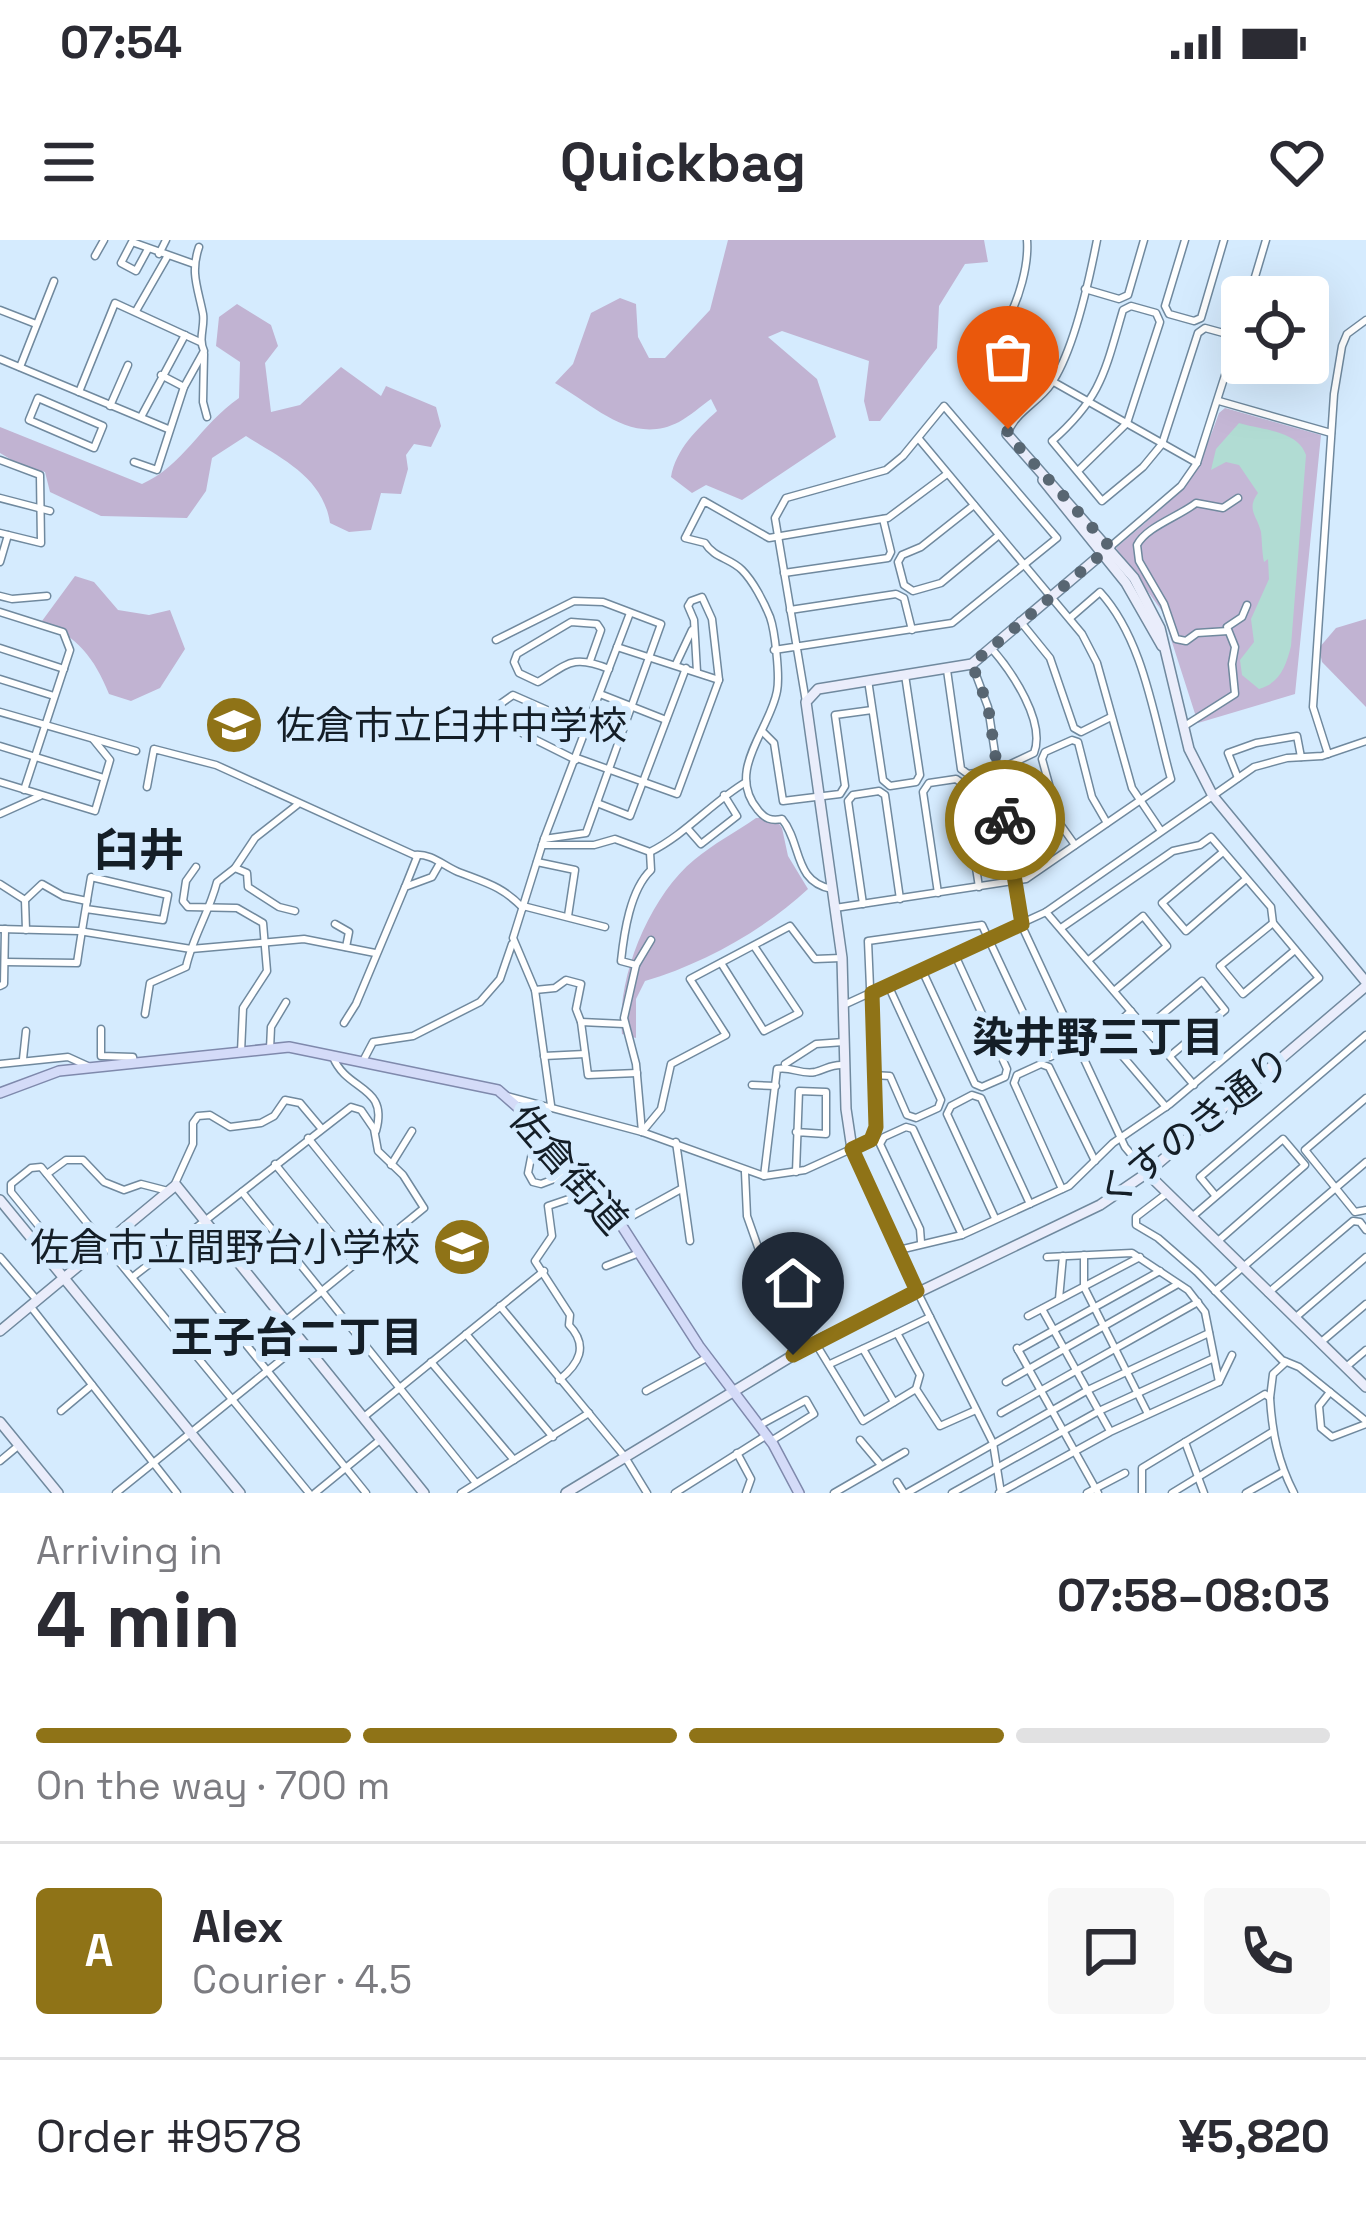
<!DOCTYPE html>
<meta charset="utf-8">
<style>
:root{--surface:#fff;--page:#f7f7f7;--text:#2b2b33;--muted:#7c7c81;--line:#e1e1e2;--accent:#8f7317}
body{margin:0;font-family:"Space Grotesk","Noto Sans JP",sans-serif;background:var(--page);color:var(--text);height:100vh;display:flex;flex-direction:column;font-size:45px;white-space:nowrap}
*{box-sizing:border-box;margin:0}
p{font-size:39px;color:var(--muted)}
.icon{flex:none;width:66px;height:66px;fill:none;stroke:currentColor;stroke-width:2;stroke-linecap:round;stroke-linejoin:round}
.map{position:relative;height:1253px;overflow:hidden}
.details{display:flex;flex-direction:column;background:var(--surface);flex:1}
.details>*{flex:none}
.fabs{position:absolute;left:1221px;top:36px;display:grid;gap:24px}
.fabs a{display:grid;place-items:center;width:108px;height:108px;border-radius:12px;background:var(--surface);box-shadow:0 12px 48px #0002;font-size:60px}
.pin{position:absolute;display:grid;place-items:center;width:102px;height:102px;color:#fff;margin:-123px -51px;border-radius:50% 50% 50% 0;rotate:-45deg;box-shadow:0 0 12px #0007}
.pin .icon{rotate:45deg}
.courier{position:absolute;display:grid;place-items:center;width:120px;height:120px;margin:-60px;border:9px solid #8f7317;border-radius:50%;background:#fff;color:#222;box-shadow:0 3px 15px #0007}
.head em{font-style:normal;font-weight:800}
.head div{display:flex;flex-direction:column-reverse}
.head{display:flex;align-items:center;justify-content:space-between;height:204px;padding:0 36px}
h1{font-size:78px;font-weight:800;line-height:90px}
.bar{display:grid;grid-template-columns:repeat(4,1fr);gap:18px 12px;align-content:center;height:144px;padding:0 36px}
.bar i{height:15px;border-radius:9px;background:var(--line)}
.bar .active{background:var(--accent)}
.bar p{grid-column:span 4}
.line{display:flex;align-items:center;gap:30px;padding:0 36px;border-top:3px solid var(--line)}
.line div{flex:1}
.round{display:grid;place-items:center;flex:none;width:126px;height:126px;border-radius:12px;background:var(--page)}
.status{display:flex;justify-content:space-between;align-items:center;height:84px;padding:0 60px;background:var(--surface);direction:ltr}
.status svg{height:33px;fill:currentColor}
header{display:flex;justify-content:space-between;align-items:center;height:156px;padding:0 36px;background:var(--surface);font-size:54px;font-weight:800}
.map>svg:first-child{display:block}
.green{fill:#c5b7d6}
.forest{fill:#c1b3d2}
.water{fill:#b1dcd3}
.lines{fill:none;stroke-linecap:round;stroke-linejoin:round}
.street-casing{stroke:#70899e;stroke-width:9}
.secondary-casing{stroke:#70899e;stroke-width:12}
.primary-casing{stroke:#7f89ac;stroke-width:12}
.street{stroke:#fff;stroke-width:6}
.secondary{stroke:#eaedfb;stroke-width:9}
.primary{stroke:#d4dbf8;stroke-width:9}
.done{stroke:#586672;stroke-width:12;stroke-dasharray:0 21.6}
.route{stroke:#8f7317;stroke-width:15}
.labels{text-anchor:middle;stroke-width:12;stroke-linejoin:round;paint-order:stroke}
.poi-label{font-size:39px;fill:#141e27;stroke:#d5ebfe;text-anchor:start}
.street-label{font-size:39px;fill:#141e27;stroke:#d5ebfe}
.neighbourhood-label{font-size:42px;font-weight:bold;fill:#141e27;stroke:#d5ebfe}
.quarter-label{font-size:45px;font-weight:bold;fill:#141e27;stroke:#d5ebfe}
</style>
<div class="status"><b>07:54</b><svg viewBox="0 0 49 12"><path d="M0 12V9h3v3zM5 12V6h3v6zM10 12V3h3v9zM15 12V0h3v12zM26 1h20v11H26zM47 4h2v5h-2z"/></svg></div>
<header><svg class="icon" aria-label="menu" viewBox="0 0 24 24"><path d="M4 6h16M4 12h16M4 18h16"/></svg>Quickbag<svg class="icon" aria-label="heart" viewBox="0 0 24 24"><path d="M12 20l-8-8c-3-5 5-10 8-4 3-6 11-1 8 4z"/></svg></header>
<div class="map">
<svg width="1366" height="1253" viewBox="0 0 1366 1253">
<rect width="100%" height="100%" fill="#d5ebfe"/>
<path class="green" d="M1225,168l96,27 -26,259 -97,29 -36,-112 -46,-63c57,-50 77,-60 103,-135z"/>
<g class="forest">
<path d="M728,0h256l4,22 -23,2 -26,42 -2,42 -57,73h-11l-5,-20 5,-40 -87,-30 -14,6 49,42 19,58 -94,63 -36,-15 -14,8 -21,-16c5,-28 26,-48 46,-66l-6,-12c-10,7 -21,17 -32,23 -47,24 -84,-16 -124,-39l18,-19 18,-51 29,-15 16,6 2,33 11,21h16l45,-48z"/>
<path d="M237,64l34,21 7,21 -13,17 6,49 29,-7 41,-38 40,29 5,-10 50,21 5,19 -10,21 -17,-3 -8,11 2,14 -7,25 -20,-1 -10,37 -22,2 -19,-9c-7,-46 -48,-64 -84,-87l-34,22 -6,33 -19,27 -86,-2 -51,-24 -5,-20 -23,-6 -22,-13v-26l142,57c41,-18 58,-59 97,-86l1,-36 -24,-16 3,-29z"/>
<path d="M75,336l19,6 24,28 31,5 21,-5 15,39 -25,39 -29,13 -22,-7c-15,-37 -31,-56 -67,-73z"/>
<polygon points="1366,379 1366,467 1322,422 1319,408 1336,388"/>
<path d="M756,578h19l7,10 6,28 20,33c-44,41 -105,75 -163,92l-9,18v39l-14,-4c-6,-56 28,-138 72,-174 19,-16 42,-28 62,-42z"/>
</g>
<path class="water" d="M1239,183c22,7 59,7 67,32l-15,191c-5,20 -11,37 -32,43l-17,-14 -2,-15 14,-18 -3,-23 18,-40 -1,-20 -4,3c-2,-9 -2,-22 -3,-30 -4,-17 -15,-22 -3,-39l-19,-28 -13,-3 -15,8 5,-21z"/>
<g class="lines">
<g class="street-casing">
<g id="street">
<path d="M1027,0c2,25 -8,59 -20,81 -7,14 -17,20 -14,36l18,15h25l161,91"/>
<polyline points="1185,0 1165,66 1169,74 1194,81 1201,78 1224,0"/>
<polyline points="148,9 136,31 121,23 132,2 194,24"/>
<polyline points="159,14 166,0"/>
<polyline points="95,16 104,0"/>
<polyline points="1085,49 1119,59 1128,55 1144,0"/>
<polyline points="1249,57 1266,0"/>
<polyline points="0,70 36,84"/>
<polyline points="136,71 167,17"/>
<polyline points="204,114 203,162 207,177"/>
<polyline points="0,119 168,189"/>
<polyline points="20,127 54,41"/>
<polyline points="161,135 184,147"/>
<polyline points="79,152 115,63 200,102"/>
<polygon points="38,158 103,186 94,208 29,180"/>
<polyline points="1219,161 1331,193"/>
<polyline points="110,166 128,125"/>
<polyline points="141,177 185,95"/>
<path d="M1008,193c6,-20 31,-31 43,-49 23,-33 38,-103 46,-144"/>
<polyline points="919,199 1082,394 1097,423 1132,548 1161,591"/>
<polyline points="0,220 40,235 41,303 0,293"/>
<path d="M134,222l23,8 27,-83 20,-36c-6,-13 1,-24 -1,-37 -5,-26 -13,-41 -4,-67"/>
<path d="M1078,231l49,-48 33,-101 -4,-9 -25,-7 -8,4c-18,61 -21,87 -71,131l50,60 41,-34 19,-23 36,-111 7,-5 33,9"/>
<polyline points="0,258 50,271"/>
<polyline points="974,265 921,307 902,315 898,322 904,345 913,351 941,343 999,295"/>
<polyline points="1110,307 1181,246 1197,223 1242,82"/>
<polyline points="0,322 8,295"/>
<polyline points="784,333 888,318 891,312 883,279"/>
<polyline points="0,356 12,359 47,356"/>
<polyline points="790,370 896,354 904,358 912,390"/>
<polyline points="0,372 63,392 70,410 24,550"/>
<polyline points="1020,381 1050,418 1074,488 1081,492 1111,477"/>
<path d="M1228,391l-31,2 -11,8 -10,-2 -12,-35 -25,-43 -2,-16c9,-18 41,-28 59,-42l27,5 15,-10"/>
<polyline points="496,400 574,361 603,362 661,384 586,593 544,599"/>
<polyline points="617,407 719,440"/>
<polyline points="0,408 64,429"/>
<polyline points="774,410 952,383 1057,298 944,166 903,216 886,230 786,258 775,278 806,462"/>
<path d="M590,421l11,-31 -4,-6 -26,-2 -54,32 -3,8 5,11 19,9c30,-18 34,-28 71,-13"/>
<polyline points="676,424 692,390"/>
<polyline points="972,424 988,467 1021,684 1125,907 1147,933"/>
<path d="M947,430l14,99 7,5 30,-4 36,-17c12,-31 -22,-81 -42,-104"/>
<polyline points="0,439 54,456"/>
<polyline points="868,440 883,540 890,546 916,542 920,535 905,435"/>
<polyline points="600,454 666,480"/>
<polyline points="0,472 136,511"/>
<polyline points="1183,487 1235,454 1232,424 1235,407 1227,387 1242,377 1247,365"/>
<polyline points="763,492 774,503 783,561 840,554 845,546 835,475 872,470"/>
<polyline points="0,506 104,538"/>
<polyline points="1328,514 1313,467 1334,154 1342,106 1347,94 1366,80"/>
<polyline points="577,518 677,554 719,440 712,379 702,357 691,361 688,366 694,380 697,432"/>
<polyline points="576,520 520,492 496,467 513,455 588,488"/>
<polyline points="1238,538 1228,513 1256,503 1297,496 1301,517"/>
<polyline points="0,542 95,571 110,520 93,499"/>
<path d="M147,547l7,-38 62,16 198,90c19,-2 30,12 47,18 26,10 42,14 62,35"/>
<polyline points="597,563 630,576 686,428"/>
<polyline points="0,574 40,556"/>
<polyline points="687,588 701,604 737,576 724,555"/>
<path d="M542,605h52l21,-6 35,13c36,-18 61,-49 96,-70"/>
<polyline points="1075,605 1060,584 1042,519 1045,512 1072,500 1078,502 1092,557 1107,583"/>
<polyline points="1223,612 1162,663 1186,691 1246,639"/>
<polyline points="537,622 575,630 568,676"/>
<polyline points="196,627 186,641 183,661 188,667 237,668 263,683 267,731 243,768 241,812"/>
<polyline points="235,628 247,633 248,647 279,667 295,671"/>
<polyline points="0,644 25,660 26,690"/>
<polyline points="405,647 417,617"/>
<path d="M832,649c-39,-7 -30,-46 -50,-70 -11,2 -17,0 -24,-9 -33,-39 12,-80 19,-119 3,-15 -2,-60 -7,-74 -6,-15 -17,-36 -28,-47 -12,-12 -28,-12 -37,-27l-20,-5 19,-37 65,37 119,-20 59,-44"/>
<polyline points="938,653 923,552 929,543 956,539 963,544 979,647"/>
<polyline points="25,660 42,644 63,656 87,661"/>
<polyline points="863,664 848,561 853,555 879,551 885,555 900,659"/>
<polyline points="523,666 605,687"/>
<path d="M835,668l191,-29 145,-100c-17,-60 -27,-139 -71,-187l-30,26"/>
<polyline points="1046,672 1194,845"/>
<polyline points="1273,683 1220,726 1243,754 1295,710"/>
<polyline points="335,684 349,692 346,707"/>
<polyline points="0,689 79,691 191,709 304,699 375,713"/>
<polyline points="1090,719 1143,676 1167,706 1114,751"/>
<path d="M5,722l72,1c4,-28 9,-57 14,-86l77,18 -5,25 -77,-11"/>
<polyline points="721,723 764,791 799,773 754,706"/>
<path d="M636,725l-15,-4c3,-28 9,-71 30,-91l-1,-18"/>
<polyline points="922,730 975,844 982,847 1005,837 1007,829 955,715"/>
<polyline points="0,746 4,744 5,689"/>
<polyline points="535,750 555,748 566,740 581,744 576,769 581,782"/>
<polyline points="846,764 1046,672 1254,527 1287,518 1322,516 1366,501"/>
<polyline points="1131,771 1109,791 1108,799 1166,867"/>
<path d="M145,774l5,-31 36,-16c7,-31 23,-54 31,-85l18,-14 20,-30 42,-33"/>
<polyline points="344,783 356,764 405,647 432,637 440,623"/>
<polyline points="624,784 581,782 588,835 637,833"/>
<polyline points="1146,788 1202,741 1225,770 1170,816"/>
<polyline points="101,789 101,816 133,817 134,823"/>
<polyline points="270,809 271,787 286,762"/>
<polyline points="544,816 585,814"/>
<path d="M333,817c14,35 56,28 43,74"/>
<polyline points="23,819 26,791"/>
<polyline points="363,821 373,802 413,796 480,762 500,739 512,704"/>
<polyline points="0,824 68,817 90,827"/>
<polyline points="785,824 816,804 844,802"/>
<polyline points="873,835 890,836 907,875 916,878 938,868 941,860 888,745"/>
<polyline points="752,845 776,846"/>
<polyline points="507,856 642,892 764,936 805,930 871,900 876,887 868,701 982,685 1042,813 1050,817 1078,803"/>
<polyline points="1366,858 1305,910 1355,972 1366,970"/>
<polyline points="551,865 535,750 513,698 544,599 630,373"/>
<polyline points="538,882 528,933 533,942 541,944 578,930"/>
<polyline points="642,892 661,869 671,824 726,795 690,739 790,686 815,719 841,718"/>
<polyline points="642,892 636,824 624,778 636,725 651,700"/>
<polyline points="308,898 387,996"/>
<polyline points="676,902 690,1001"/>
<polyline points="275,924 355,1023"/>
<polyline points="391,925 412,891"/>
<polyline points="745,932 747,976 759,1010"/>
<polyline points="796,932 799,851 826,852 826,894 796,892"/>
<polyline points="47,934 66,920 83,920 104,942 124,950 141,944 168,951"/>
<path d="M764,936l13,-107c14,-3 24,6 38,3 12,-3 16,-8 28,-7"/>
<polyline points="174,946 193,904 193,883 198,876 210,875 230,887 261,883 274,876 285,860 300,863 321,888"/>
<polyline points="1062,949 1014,843 1017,835 1041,824 1049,827 1095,921"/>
<polyline points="242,952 476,1243"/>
<polyline points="1166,954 1136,977 1136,985 1158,998 1197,1032 1282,1120 1299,1127 1366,1181"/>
<polyline points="1215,955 1200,937 1366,795"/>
<polyline points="1193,976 1283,899 1305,925 1218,1001"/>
<polyline points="995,978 947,874 951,866 972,855 981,858 1030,964"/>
<polyline points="621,982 681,949"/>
<polyline points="921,1002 920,989 880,904 884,897 906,887 913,889 962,995"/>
<polyline points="169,1009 366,1253"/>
<polyline points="899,1010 962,995 1069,946 1113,903 1170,864 1319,738 1273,683 1271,667 1211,597 1200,605 1173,611 1061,688"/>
<polyline points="1084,1015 1084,1047 1148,1174"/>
<polyline points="0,1017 36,1059"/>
<polyline points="1047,1017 1132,1013 1188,1050 1205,1072 1219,1142 1232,1115"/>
<polyline points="606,1026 639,1013"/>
<polyline points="73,1028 11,952 11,944 31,928 41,927 309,1253"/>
<polyline points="134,1036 351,867 361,870 374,889 378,911 403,935 424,968 285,1081"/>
<polyline points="1215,1051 1366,922"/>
<polyline points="918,1053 993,1203 1001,1253"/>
<polyline points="1268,1053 1353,981 1360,982 1366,990"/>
<polyline points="1059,1059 1063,1016"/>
<polyline points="500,1066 625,1217 647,1253"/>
<polyline points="31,1067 177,1253"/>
<polyline points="1042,1069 1110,1191"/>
<polyline points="1028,1076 1140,1017"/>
<polyline points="1296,1077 1366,1017"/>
<polyline points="466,1094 553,1197"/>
<polyline points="1320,1103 1366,1064"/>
<polyline points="816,1104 863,1181 916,1149 940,1186 976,1170"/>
<polyline points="1017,1108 1098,1253"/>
<polyline points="863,1109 894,1162"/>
<polyline points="1018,1110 1160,1031"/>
<polyline points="431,1122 514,1220"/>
<polyline points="830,1124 897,1093"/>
<polyline points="1346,1127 1366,1110"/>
<path d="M559,1140c20,-16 30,-34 10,-55l1,-10 -35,-54 17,-25 -4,-30 47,-16"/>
<polyline points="1006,1142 1178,1044"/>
<polyline points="916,1149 920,1135 897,1093 930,1077"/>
<polyline points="646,1151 708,1117"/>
<polyline points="1330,1152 1319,1166 1321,1188 1332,1197 1366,1184"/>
<polyline points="1270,1158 1273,1134 1286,1122"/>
<polyline points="61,1171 92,1145"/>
<polyline points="1001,1173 1198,1062"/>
<polyline points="365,1176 544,1031"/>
<polyline points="760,1185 806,1160 814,1174 771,1201"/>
<polyline points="860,1200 881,1225"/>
<polyline points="737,1213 751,1239 746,1253"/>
<polyline points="0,1221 18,1206"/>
<polyline points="897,1242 904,1253"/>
<polyline points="116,1253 302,1103"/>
<polyline points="315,1253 381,1199"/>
<polyline points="461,1253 589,1173"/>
<polyline points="675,1253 767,1195"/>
<polyline points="834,1253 905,1212"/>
<polyline points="907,1253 1088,1150 1209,1093"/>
<polyline points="952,1253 1099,1171 1212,1119"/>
<polyline points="999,1253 1110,1192 1219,1142"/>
<polyline points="1087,1253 1125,1233"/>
<polyline points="1142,1253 1142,1228 1185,1202"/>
<polyline points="1172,1253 1272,1192"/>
<path d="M1204,1253l-19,-51 80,-48 5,4c2,34 8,64 24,95"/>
<polyline points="1246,1253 1283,1232"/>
</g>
</g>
<g class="secondary-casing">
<g id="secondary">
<polyline points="1007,194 1134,338 1160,388 1189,509 1213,556 1366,742"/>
<polyline points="1043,240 1126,343 1162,406"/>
<polyline points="1147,933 1366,1147"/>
<polyline points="0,960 240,1253"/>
<polyline points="917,1051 852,909 846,869 842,718 806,462 818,449 972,424 1110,307"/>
<polyline points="0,1091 176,945 424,1253"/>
<polyline points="0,1182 58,1253"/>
<polyline points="566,1253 815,1102 1100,965 1147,933 1366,746"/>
</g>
</g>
<g class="primary-casing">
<polyline id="primary" points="0,853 59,831 289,807 498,850 548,894 620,983 699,1106 773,1204 799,1253"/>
</g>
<use href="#street" class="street"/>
<use href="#secondary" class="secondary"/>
<use href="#primary" class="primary"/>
</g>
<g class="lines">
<polyline class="done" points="1005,580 988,466 972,424 1110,307 1007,194 1008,189"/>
<polyline class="route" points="793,1115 917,1051 852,909 871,900 876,887 872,753 1022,684 1005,580"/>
</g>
<defs>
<g id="school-disc" transform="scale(3)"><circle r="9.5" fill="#8f7317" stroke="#d5ebfe"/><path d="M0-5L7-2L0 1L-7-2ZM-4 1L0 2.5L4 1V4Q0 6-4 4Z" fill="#fff"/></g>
</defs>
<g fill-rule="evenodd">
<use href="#school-disc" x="234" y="485"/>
<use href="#school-disc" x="462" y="1007"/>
</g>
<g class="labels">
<g class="poi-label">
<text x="276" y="499">佐倉市立臼井中学校</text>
<text x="420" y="1021" text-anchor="end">佐倉市立間野台小学校</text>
</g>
<g class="street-label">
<text transform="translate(1193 887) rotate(-38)" y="14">くすのき通り</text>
<text transform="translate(569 929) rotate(49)" y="14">佐倉街道</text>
</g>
<g class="neighbourhood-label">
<text x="1098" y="812">染井野三丁目</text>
<text x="297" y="1112">王子台二丁目</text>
</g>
<g class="quarter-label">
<text x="139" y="626">臼井</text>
</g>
</g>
</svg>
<div class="fabs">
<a><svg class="icon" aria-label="locate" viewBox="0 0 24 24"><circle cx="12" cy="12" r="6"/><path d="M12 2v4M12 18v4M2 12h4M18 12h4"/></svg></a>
</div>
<div class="pin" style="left:1008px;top:189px;background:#ea580c"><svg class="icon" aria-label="bag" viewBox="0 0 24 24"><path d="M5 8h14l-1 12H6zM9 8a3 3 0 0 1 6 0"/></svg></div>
<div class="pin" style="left:793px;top:1115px;background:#1f2937"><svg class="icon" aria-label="home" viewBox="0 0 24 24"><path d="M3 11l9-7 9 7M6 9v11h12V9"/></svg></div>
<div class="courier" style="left:1005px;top:580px"><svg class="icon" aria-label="bike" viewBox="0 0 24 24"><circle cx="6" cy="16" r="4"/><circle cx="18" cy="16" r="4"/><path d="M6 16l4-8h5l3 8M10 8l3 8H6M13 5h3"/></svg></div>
</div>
<section class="details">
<div class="head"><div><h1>4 min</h1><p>Arriving in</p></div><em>07:58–08:03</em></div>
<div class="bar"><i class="active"></i><i class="active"></i><i class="active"></i><i></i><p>On the way · 700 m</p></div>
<div class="line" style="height:216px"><b class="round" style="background:var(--accent);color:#fff">A</b><div><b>Alex</b><p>Courier · 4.5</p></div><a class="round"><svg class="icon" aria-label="chat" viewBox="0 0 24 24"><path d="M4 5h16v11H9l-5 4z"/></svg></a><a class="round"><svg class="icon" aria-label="phone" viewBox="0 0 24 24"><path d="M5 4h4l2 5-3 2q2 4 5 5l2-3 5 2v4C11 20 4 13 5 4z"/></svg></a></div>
<div class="line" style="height:156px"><div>Order #9578</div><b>¥5,820</b></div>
</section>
